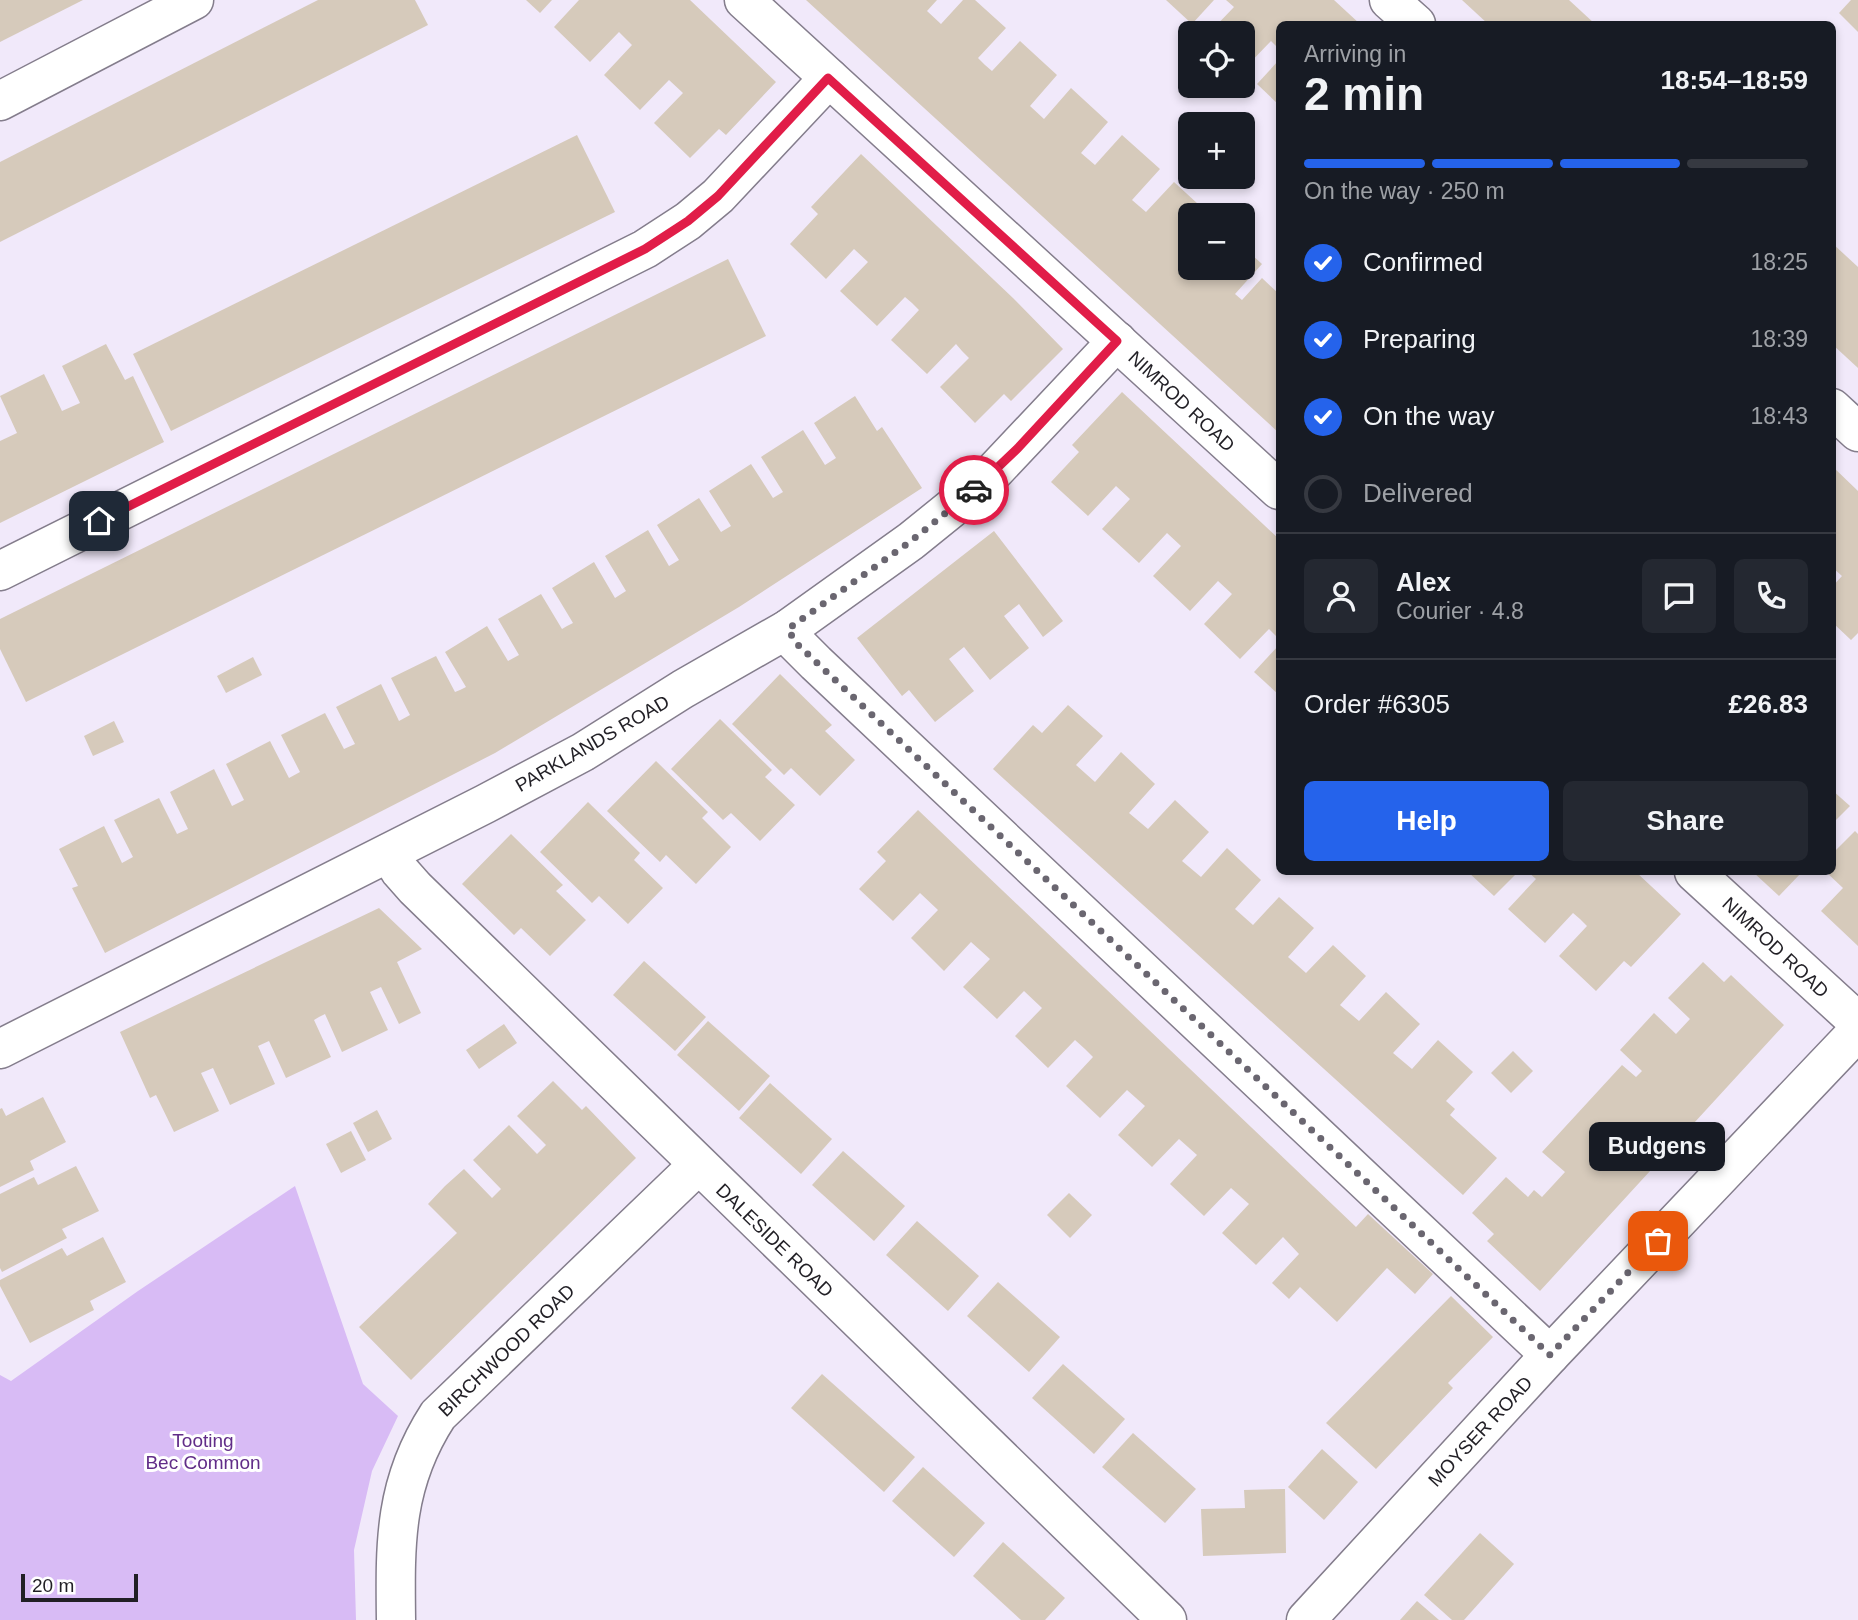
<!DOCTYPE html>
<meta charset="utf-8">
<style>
:root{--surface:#171b24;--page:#242831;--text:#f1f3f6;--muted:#9ea1a6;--line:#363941;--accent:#2563eb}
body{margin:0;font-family:Helvetica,sans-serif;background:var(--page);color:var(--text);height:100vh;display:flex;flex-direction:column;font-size:26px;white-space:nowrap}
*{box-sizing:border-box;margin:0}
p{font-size:23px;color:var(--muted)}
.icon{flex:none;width:38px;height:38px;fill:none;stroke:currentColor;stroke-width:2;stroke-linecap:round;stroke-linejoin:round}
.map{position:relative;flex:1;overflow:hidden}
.panel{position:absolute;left:1276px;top:21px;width:560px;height:854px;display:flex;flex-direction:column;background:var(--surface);border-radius:10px;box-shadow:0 4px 10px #0003}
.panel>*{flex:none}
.buttons{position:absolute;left:1178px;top:21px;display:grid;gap:14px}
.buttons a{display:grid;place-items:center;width:77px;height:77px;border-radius:10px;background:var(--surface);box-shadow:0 4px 10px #0003;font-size:35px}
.scale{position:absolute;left:21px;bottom:18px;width:117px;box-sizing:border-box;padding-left:7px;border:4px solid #211f25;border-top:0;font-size:19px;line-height:24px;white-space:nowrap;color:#211f25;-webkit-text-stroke:5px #fff;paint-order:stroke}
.pin{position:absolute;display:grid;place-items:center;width:60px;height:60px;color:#fff;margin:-30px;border-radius:14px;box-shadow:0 4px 10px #0006}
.courier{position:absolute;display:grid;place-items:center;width:70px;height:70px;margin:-35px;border:5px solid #e11d48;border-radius:50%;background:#fff;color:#222;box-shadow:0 2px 9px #0007}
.bubble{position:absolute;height:49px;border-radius:10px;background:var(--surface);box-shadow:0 4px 10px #0003;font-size:23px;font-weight:800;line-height:49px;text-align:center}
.headline em{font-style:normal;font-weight:800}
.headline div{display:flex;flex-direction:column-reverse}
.headline{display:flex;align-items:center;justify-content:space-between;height:119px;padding:0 28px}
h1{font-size:46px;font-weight:800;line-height:52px}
.bar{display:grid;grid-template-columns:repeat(4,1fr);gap:10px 7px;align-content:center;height:84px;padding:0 28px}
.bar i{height:9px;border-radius:5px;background:var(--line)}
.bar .selected{background:var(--accent)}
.bar p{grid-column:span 4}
.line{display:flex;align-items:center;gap:18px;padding:0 28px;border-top:2px solid var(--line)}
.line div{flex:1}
.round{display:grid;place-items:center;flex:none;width:74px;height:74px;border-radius:10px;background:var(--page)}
ol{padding:0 28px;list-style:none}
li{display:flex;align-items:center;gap:21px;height:77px}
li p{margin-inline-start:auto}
li .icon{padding:7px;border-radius:50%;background:var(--accent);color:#fff;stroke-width:4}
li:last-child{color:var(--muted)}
li i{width:38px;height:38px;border:4px solid var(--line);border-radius:50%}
.cta{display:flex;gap:14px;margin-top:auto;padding:14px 28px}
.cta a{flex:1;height:80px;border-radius:10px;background:var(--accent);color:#fff;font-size:28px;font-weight:800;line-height:80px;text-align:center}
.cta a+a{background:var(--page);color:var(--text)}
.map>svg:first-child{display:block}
.green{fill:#d8bbf5}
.building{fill:#d6cabb}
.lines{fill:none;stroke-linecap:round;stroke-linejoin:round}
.minor-casing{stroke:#847d8c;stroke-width:41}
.minor{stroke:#fff;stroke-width:38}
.done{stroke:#6a6670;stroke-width:7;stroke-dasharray:0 12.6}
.route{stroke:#e11d48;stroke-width:9}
.labels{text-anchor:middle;stroke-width:6;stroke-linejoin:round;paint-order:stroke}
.street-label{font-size:19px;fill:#211f25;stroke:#fff}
.park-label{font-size:19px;fill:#612d88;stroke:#fff}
</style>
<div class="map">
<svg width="1858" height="1620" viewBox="0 0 1858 1620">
<rect width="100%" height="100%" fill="#f1e9fa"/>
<polygon class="green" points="295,1186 363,1384 398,1416 372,1471 354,1550 356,1620 0,1620 0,1375 11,1381 138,1291"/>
<g class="building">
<polygon points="0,0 83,0 0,42"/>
<polygon points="318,0 415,0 428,25 0,242 0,162"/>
<polygon points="526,0 552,0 540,13"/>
<polygon points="579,0 690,0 776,82 726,135 719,129 690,158 654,123 683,93 669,80 640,110 604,75 632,45 619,32 590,62 554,27"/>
<polygon points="806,0 937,0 927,11 941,24 963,0 975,0 1006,28 978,58 985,65 992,71 1020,41 1057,75 1030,106 1044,119 1071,88 1108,122 1081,153 1095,165 1122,135 1160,169 1132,200 1146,212 1174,182 1210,215 1190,215 1190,240 1183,247 1190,253 1190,268 1242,268 1242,246 1262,264 1235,294 1242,300 1262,278 1279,294 1279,433"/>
<polygon points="1166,0 1214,0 1192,24"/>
<polygon points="1226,0 1334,0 1360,24 1279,24 1279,49 1271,41 1242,71 1242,33 1209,33 1234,7"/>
<polygon points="1462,0 1569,0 1595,24 1488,24"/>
<polygon points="1851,0 1858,0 1858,32 1839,13"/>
<polygon points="1279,60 1279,105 1257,84"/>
<polygon points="577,135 615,212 171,431 133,354"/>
<polygon points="861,154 1013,298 1063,349 1011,401 1004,394 975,423 940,387 969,358 962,351 956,344 927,374 891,340 919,310 912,303 905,297 877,326 840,291 868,262 854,249 826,279 790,244 818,214 811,207"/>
<polygon points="1832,243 1858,267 1858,368 1832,344"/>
<polygon points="728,259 766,336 26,702 0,649 0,619"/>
<polygon points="106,344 125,380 133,376 164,442 0,523 0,441 17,433 0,396 44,374 62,411 80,403 62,366"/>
<polygon points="1122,392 1279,539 1279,639 1269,629 1240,659 1204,624 1232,594 1218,581 1190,611 1153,576 1181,546 1167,533 1139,563 1102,529 1130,499 1116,486 1088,516 1051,482 1079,452 1072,445"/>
<polygon points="855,396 877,431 882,427 922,488 739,607 495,753 105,953 72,888 78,886 59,849 104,826 122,863 133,857 114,820 159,798 177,834 188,829 170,792 214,769 232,806 244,800 226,764 270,741 289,778 300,772 281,735 325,713 344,749 355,744 336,707 381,684 399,721 410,715 391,678 436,656 455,692 460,690 466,687 445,652 487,626 508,661 519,655 498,619 541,594 562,629 567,626 573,623 552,588 594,562 615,598 626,591 605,556 648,530 669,566 679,560 657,525 699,498 721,532 731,526 709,491 751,464 773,498 783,492 761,457 803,430 825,465 836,458 814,423"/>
<polygon points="1832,466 1858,491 1858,633 1851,640 1832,622 1832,587 1842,576 1832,567"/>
<polygon points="994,531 1063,621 1043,637 1019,604 1004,616 1029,648 990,680 964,647 949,659 974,691 935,722 909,690 902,696 857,638"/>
<polygon points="1279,645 1279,695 1254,672"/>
<polygon points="253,657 262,675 226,693 217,676"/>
<polygon points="780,674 832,725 825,731 855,760 820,796 791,768 784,775 732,724"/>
<polygon points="1068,705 1103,736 1076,765 1095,782 1121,752 1155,784 1129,813 1148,829 1175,800 1209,832 1182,861 1201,877 1227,848 1261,880 1235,909 1253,925 1279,897 1314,928 1288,957 1306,973 1333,945 1366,976 1340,1005 1359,1021 1386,992 1420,1024 1393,1053 1412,1069 1438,1040 1473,1072 1446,1101 1455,1109 1450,1115 1497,1158 1463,1195 993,769 1033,725 1042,733"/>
<polygon points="720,719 772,770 765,777 795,805 760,841 731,813 723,820 671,769"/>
<polygon points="114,721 124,742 93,756 84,736"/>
<polygon points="656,761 708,812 702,818 731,847 696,884 666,855 660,862 607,811"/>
<polygon points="1832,790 1850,806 1832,824"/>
<polygon points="588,802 640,853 634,860 663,888 628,924 599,896 592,903 540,852"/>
<polygon points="918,810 1356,1227 1368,1214 1433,1274 1415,1294 1387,1268 1337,1322 1300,1287 1289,1299 1272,1283 1299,1254 1283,1237 1256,1265 1222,1233 1249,1204 1231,1188 1204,1216 1170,1184 1197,1155 1179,1139 1152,1167 1118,1135 1145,1106 1127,1090 1100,1118 1066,1086 1093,1057 1085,1049 1075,1040 1048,1068 1015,1036 1042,1008 1024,991 997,1019 963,987 990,959 971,942 944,971 911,938 938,910 920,893 893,921 859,889 886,861 877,852"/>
<polygon points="1855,831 1858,834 1858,946 1821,911 1843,888 1826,872 1832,872 1832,854"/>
<polygon points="511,834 563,885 556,891 586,920 550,956 521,928 514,935 462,884"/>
<polygon points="1468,872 1518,872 1494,896"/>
<polygon points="1528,872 1636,872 1681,914 1631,967 1624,961 1596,991 1559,956 1587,926 1580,919 1573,913 1545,943 1508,909 1536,879"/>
<polygon points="1753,872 1802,872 1779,896"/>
<polygon points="379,908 422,949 397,962 421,1013 399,1024 381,987 370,992 388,1030 342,1052 325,1014 319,1017 314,1020 331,1057 286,1078 269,1041 258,1046 275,1084 230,1105 213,1068 206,1071 201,1073 219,1111 174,1132 156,1095 150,1098 120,1032"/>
<polygon points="644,961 706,1017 675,1051 613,995"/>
<polygon points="1703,962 1724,982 1731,975 1784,1025 1540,1291 1487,1241 1494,1234 1472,1213 1506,1177 1528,1197 1534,1190 1542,1197 1565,1172 1542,1152 1622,1065 1636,1077 1642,1071 1620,1050 1654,1013 1676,1034 1690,1019 1668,998"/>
<polygon points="708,1021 770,1076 739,1111 677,1055"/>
<polygon points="504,1024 517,1043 479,1069 466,1050"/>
<polygon points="1513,1051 1533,1071 1511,1093 1491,1073"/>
<polygon points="553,1081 582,1110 586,1106 636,1158 411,1380 359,1327 457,1233 428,1204 445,1186 464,1169 492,1198 501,1189 473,1160 509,1125 537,1154 546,1145 517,1116"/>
<polygon points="770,1083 832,1139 801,1174 739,1118"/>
<polygon points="43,1097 66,1142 30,1161 34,1170 0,1187 0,1109 2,1108 6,1116"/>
<polygon points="377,1110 392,1139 368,1152 353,1123"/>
<polygon points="351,1131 366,1160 341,1173 326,1144"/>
<polygon points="843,1151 905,1206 874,1241 812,1185"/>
<polygon points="76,1166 99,1211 62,1229 67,1238 2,1272 0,1268 0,1194 34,1177 38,1185"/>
<polygon points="1069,1193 1092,1215 1070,1238 1047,1215"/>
<polygon points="917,1221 979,1276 948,1311 886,1255"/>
<polygon points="103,1237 126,1282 90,1301 94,1310 30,1343 0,1286 0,1280 62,1248 67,1256"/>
<polygon points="998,1282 1060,1337 1029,1372 967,1316"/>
<polygon points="1451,1296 1493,1337 1448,1383 1453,1388 1376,1469 1326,1423"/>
<polygon points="1063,1364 1125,1419 1094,1454 1032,1398"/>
<polygon points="822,1374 915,1457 884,1492 791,1408"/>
<polygon points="1133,1433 1196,1489 1165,1523 1102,1467"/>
<polygon points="1322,1449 1358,1482 1324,1520 1288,1487"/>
<polygon points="923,1467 985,1523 954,1557 892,1501"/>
<polygon points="1285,1489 1286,1553 1203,1556 1201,1509 1245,1508 1244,1490"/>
<polygon points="1480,1533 1514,1564 1464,1620 1452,1620 1424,1595"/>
<polygon points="1003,1542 1065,1598 1045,1620 1021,1620 973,1576"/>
<polygon points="1417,1601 1439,1620 1400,1620"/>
</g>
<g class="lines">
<g class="minor-casing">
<g id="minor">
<polyline points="744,0 1279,490"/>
<polyline points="1389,0 1416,24"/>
<polyline points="0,101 194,0"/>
<polyline points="1832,408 1858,432"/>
<polyline points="0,571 645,249 688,221 718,196 829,78"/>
<polyline points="788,629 796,643 816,663 1550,1355"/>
<polyline points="389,853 400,871 415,888 1167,1620"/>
<polyline points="1694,872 1858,1022"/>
<polyline points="0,1049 485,804 583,752 683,689 788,629 911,541 984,482 1117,341"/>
<path d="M396,1620c-1,-78 -2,-137 42,-205l260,-250"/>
<polyline points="1306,1620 1550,1355 1858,1031"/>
</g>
</g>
<use href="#minor" class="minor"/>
</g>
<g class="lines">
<polyline class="done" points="974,490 911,541 788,629 796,643 1550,1355 1658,1241"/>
<polyline class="route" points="99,521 645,249 688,221 718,196 828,78 1117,341 1018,448 974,490"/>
</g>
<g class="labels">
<g class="street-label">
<text transform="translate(1182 401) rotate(43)" y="7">NIMROD ROAD</text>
<text transform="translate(592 743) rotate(-30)" y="7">PARKLANDS ROAD</text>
<text transform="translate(1776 947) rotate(43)" y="7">NIMROD ROAD</text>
<text transform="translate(775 1240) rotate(44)" y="7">DALESIDE ROAD</text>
<text transform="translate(506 1350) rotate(-44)" y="7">BIRCHWOOD ROAD</text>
<text transform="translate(1480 1431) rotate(-47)" y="7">MOYSER ROAD</text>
</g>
<g class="park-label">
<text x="203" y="1447">Tooting<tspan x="203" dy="22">Bec Common</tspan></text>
</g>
</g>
</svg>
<div class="buttons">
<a><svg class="icon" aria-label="locate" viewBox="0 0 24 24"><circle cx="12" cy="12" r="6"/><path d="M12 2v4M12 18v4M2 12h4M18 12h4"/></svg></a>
<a>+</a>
<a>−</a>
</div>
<div class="scale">20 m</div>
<div class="pin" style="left:1658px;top:1241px;background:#ea580c"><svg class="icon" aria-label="bag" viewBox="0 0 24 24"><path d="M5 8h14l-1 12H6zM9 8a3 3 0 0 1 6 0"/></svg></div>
<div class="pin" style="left:99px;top:521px;background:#1f2937"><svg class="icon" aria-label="home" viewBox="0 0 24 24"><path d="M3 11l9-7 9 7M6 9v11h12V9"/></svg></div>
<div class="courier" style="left:974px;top:490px"><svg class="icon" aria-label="car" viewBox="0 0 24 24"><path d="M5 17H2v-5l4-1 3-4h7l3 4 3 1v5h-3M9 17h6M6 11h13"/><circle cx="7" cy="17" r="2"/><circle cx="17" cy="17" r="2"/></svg></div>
<div class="bubble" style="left:1589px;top:1122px;width:136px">Budgens</div>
<section class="panel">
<div class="headline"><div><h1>2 min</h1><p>Arriving in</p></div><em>18:54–18:59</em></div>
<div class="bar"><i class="selected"></i><i class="selected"></i><i class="selected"></i><i></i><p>On the way · 250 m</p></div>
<ol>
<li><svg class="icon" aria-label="check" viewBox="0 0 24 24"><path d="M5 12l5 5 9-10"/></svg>Confirmed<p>18:25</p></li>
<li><svg class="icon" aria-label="check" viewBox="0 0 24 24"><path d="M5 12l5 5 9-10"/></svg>Preparing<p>18:39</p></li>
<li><svg class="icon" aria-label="check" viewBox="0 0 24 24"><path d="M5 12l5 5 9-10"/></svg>On the way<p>18:43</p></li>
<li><i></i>Delivered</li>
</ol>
<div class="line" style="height:126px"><a class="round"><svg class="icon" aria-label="person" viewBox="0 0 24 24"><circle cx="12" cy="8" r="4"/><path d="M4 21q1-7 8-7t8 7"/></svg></a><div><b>Alex</b><p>Courier · 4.8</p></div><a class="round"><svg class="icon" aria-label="chat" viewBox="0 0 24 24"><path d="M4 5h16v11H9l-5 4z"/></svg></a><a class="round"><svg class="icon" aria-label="phone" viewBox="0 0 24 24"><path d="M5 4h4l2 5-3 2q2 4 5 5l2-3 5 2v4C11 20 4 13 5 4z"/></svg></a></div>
<div class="line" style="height:91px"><div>Order #6305</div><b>£26.83</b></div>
<div class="cta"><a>Help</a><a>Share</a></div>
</section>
</div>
